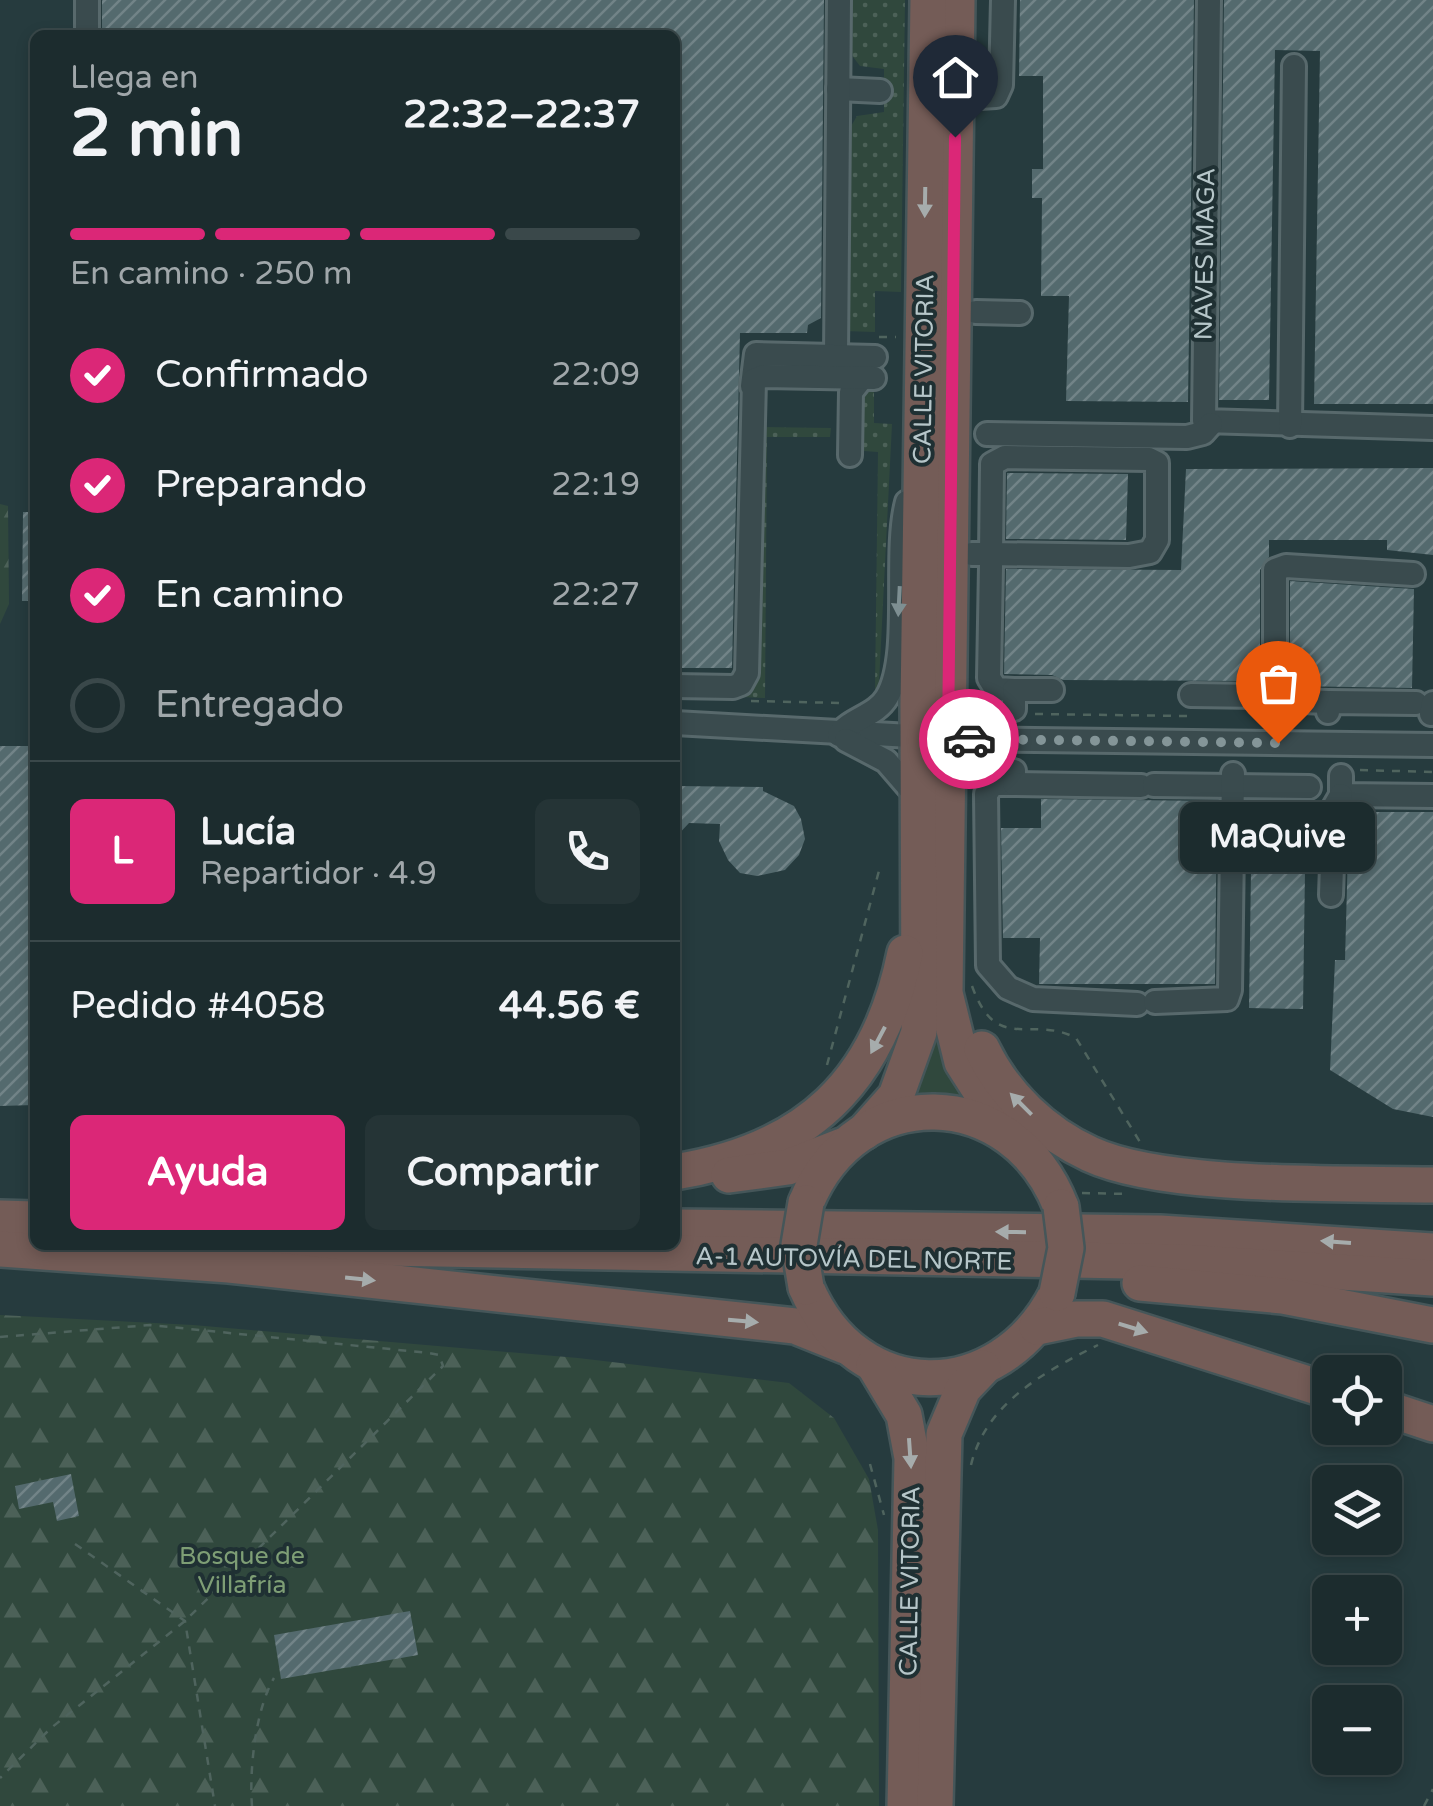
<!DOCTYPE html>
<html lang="es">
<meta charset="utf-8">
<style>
:root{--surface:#1c2c2e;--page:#253436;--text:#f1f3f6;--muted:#a0a7aa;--line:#3a484a;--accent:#db2777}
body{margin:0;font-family:"Varela Round",sans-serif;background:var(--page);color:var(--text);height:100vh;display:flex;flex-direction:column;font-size:38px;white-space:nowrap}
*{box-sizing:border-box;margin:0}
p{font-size:32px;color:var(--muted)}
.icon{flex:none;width:55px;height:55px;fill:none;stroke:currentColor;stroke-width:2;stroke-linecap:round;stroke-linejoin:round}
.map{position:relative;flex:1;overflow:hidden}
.panel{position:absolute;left:30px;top:30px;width:650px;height:1220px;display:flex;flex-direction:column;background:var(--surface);border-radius:15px;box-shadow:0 5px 15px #0003,0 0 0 2px var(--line)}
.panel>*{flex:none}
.fabs{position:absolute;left:1312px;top:1355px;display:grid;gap:20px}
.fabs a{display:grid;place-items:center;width:90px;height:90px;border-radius:15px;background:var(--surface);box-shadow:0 5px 15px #0003,0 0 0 2px var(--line);font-size:50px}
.pin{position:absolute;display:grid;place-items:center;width:85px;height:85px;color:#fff;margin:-102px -42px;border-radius:50% 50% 50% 0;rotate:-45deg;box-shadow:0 0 10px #0007}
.pin .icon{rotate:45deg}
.courier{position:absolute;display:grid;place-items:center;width:100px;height:100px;margin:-50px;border:8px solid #db2777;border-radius:50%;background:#fff;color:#222;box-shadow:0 2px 12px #0007}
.bubble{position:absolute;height:70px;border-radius:15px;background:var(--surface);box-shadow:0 5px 15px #0003,0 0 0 2px var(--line);font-size:32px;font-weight:800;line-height:70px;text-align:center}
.overview em{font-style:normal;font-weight:800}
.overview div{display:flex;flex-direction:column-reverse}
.overview{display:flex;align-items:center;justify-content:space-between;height:170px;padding:0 40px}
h1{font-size:65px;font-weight:800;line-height:75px}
.bar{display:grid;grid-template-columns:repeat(4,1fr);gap:15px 10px;align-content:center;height:120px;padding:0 40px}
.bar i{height:12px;border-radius:8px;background:var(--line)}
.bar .selected{background:var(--accent)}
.bar p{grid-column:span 4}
.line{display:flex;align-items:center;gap:25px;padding:0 40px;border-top:2px solid var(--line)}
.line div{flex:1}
.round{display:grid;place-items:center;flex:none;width:105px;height:105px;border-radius:15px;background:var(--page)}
ol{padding:0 40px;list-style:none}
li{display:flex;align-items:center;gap:30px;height:110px}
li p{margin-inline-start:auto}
li .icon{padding:10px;border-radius:50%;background:var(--accent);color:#fff;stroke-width:4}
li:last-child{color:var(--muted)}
li i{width:55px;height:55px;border:5px solid var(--line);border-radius:50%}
.button{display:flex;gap:20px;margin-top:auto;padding:20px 40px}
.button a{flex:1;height:115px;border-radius:15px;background:var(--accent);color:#fff;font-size:40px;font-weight:800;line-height:115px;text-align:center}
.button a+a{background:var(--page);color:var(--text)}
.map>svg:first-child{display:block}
.grass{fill:#30483d}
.forest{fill:url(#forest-firs)}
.garden{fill:url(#garden-dots)}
.building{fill:url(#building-hatch)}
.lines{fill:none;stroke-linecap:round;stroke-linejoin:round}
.minor-casing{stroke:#58696c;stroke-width:28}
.highway-casing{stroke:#455659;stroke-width:40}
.path{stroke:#4f645e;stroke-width:2.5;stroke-dasharray:8 8;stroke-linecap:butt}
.minor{stroke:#3a4b4e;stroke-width:22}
.highway{stroke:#745c57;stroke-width:35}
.highway-bridge-casing{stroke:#455659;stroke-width:40;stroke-linecap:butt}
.highway-bridge{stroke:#745c57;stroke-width:35}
.oneway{fill:#a6acac}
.oneway2{fill:#7e8f92}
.done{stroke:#849598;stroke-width:10;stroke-dasharray:0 18}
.route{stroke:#db2777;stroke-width:12}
.labels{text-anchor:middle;stroke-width:8;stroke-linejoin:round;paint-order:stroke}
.street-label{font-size:25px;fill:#b6c6c9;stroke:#1f3033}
.park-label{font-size:25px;fill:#7e9e75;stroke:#1f3033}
</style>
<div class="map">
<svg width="1433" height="1806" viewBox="0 0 1433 1806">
<defs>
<pattern id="forest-firs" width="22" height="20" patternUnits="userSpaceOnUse" patternTransform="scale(2.5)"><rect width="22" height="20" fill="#30483d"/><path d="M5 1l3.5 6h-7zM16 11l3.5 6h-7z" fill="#4c6158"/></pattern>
<pattern id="garden-dots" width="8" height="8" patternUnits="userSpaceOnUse" patternTransform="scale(2.5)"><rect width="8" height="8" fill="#30483d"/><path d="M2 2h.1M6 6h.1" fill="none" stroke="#4c6158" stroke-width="1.8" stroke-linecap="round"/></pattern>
<pattern id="building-hatch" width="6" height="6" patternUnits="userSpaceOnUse" patternTransform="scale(2.5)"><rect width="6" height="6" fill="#546a6e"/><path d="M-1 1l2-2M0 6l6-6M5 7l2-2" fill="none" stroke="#728488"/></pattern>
</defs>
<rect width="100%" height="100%" fill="#263b3e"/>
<polygon class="grass" points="931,1013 973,1102 909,1101"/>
<g class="forest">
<polygon points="0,504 8,506 9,604 0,624"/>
<polygon points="0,1315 193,1325 578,1358 789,1383 834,1418 869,1479 878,1530 879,1806 0,1806"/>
</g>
<g class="garden">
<polygon points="849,0 905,0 901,292 875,291 875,332 844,331 847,133 857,116 884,112 884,69 860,66 850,53"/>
<polygon points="874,383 874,423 892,424 879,683 875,690 878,452 864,451 861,447 863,390"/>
<polygon points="761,427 831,428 830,437 767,437 765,698 741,697 758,675"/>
</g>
<g class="building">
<polygon points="102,0 824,0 821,318 808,325 807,333 740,333 732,668 675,668 675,35 102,35"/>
<polygon points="1020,0 1194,0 1188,402 1066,401 1069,296 1041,296 1042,198 1032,198 1032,169 1043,169 1043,76 1019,76"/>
<polygon points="1224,0 1433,0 1433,404 1314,404 1320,51 1275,50 1269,400 1219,400"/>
<polygon points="1433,468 1433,555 1387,550 1387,540 1269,540 1269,557 1260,570 1260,675 1251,675 1251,681 1063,680 1052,675 1004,674 1006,569 1181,570 1186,469"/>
<polygon points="1007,473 1128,474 1126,540 1006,539"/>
<polygon points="23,512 35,512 35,601 22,601"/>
<polygon points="1290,581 1414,589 1412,688 1290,686"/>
<polygon points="0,746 35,746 35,1105 0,1106"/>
<polygon points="675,786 763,787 763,791 794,806 801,819 805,839 799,855 785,870 757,876 740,873 728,860 719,841 720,824 689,823 675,838"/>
<polygon points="1041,799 1217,801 1215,984 1039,984 1040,938 1003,938 1001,828 1041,828"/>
<polygon points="1252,801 1306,802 1303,1009 1249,1008"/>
<polygon points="1349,812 1433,812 1433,1117 1393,1109 1330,1070 1335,960 1345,960"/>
<polygon points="71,1474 79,1516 57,1521 53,1502 19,1509 15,1486"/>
<polygon points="410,1611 418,1655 281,1679 274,1635"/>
</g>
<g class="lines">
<g class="minor-casing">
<g id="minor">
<polyline points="1209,0 1204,421 1433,428"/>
<polyline points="87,35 87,0"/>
<polyline points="838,89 880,91"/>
<polyline points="979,97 996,96 1001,85 1003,0"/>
<polyline points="976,312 1020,313"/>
<polyline points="836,356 839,0"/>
<polyline points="752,386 756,354 875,357"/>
<polyline points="1290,426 1294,66"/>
<polyline points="987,434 1187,437 1203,433 1211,424"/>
<polyline points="850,455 851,392 862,378"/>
<polyline points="972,554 991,554 1129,556 1150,552 1157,540 1157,463 1149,459 1005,457 992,464 992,468 991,554 991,566 989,678 996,689 1014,690 1014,709"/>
<polyline points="675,686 733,687 741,684 747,673 754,380 764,376 874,378"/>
<polyline points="1014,690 1052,690"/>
<polyline points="1191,695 1261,696"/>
<polyline points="1328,702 1275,700 1275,570 1286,566 1413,574"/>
<polyline points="1328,712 1328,702 1416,703"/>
<polyline points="1431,714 1433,703"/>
<polyline points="675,723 965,739 1433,745"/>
<path d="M839,735c12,-17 37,-19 48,-38 25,-42 6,-142 20,-195"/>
<polyline points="846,740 886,761 917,797"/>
<polyline points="1014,771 1014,784 993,784 986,794 988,965 1008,988 1033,999 1137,1004"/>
<polyline points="1341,776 1341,795 1433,796"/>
<polyline points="1014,784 1141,786"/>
<polyline points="1154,785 1309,787"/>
<polyline points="1331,895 1334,807 1341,795"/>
<polyline points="1155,1002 1227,999 1230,990 1233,774"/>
</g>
</g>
<g class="highway-casing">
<g id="highway">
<polyline points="957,0 945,993 962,1062 1008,1134"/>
<path d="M982,1049c22,46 62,84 108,105 75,35 256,29 343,31"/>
<polyline points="864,1132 896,1096 919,1032 918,704 928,0"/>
<path d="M675,1172c131,-21 204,-89 230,-219"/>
<polyline points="729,1175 788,1167 842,1146"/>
<path d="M806,1203c51,-124 207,-120 255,4"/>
<polyline points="0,1218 35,1219"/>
<polyline points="675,1227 1160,1233 1433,1251"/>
<polyline points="214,1245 1183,1262 1433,1278"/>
<polyline points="0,1249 229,1265 795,1326 845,1346"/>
<polyline points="1140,1283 1283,1296 1433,1325"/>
<path d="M806,1287c51,120 193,120 251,6"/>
<polyline points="1037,1327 1076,1319 1103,1319 1330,1391"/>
<polyline points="874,1365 904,1415 912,1458 905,1806"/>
<polyline points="1385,1408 1433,1424"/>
<polyline points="935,1806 944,1434 963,1389 983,1368"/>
</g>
</g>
<g class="path">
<polyline points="879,337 896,337"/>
<polyline points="751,701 840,703"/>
<polyline points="975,714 997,714"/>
<polyline points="1035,714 1187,716"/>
<polyline points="1360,770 1433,772"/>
<path d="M972,986c25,69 58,28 104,52l64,104"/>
<polyline points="827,1065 880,867"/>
<polyline points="1082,1193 1128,1194"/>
<polyline points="0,1337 150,1325 429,1353 439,1355 443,1366 185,1621 51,1728 0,1778"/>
<polyline points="870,1464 884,1515"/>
<path d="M971,1465c15,-62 73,-93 127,-120"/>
<polyline points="75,1544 185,1621 215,1806"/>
<path d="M252,1806c-3,-37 4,-98 22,-128"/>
<polyline points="1424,1806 1433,1789"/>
</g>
<use href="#minor" class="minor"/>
<use href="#highway" class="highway"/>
<g class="highway-bridge-casing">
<g id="highway-bridge">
<polyline points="806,1203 799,1245 806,1287"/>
<polyline points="1057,1293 1066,1248 1061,1207"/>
</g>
</g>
<use href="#highway-bridge" class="highway-bridge"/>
</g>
<defs><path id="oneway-solid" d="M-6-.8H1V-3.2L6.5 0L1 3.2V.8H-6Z" transform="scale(2.5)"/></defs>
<g class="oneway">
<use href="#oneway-solid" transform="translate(925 202) rotate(91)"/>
<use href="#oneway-solid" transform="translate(878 1040) rotate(118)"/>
<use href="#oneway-solid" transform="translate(1021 1104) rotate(-135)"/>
<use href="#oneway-solid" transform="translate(1011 1232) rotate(-179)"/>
<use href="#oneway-solid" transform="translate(1336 1242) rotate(-176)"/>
<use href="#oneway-solid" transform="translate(360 1279) rotate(6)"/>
<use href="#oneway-solid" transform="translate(743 1321) rotate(5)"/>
<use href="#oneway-solid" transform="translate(1133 1328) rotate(17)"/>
<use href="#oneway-solid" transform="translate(910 1453) rotate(86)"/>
</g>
<use class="oneway2" href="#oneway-solid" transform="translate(899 601) rotate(93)"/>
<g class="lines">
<polyline class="done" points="969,739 1278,743"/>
<polyline class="route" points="955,137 948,738 969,739"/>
</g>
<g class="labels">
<g class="street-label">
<text transform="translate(1204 254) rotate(-89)" y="9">NAVES MAGA</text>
<text transform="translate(923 369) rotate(-89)" y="9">CALLE VITORIA</text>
<text transform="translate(854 1258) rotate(1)" y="9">A-1 AUTOVÍA DEL NORTE</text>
<text transform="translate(909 1581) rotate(-89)" y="9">CALLE VITORIA</text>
</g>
<g class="park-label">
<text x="242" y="1564">Bosque de<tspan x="242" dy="29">Villafría</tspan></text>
</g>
</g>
</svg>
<div class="fabs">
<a><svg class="icon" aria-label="locate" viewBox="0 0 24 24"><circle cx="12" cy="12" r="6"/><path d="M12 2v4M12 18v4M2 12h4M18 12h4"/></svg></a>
<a><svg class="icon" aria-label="layers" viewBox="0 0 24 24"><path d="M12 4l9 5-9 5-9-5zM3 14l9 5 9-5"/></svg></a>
<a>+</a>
<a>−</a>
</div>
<div class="pin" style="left:1278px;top:743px;background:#ea580c"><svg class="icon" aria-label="bag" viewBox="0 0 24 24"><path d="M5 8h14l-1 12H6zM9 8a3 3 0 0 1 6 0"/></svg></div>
<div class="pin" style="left:955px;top:137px;background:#1f2937"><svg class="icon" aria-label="home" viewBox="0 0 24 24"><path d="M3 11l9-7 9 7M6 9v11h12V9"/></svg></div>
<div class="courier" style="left:969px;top:739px"><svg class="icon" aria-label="car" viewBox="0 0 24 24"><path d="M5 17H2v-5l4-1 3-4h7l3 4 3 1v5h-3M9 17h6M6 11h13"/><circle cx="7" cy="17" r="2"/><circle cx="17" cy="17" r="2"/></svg></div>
<div class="bubble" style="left:1180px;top:802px;width:195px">MaQuive</div>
<section class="panel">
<div class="overview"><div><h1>2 min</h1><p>Llega en</p></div><em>22:32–22:37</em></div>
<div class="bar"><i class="selected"></i><i class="selected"></i><i class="selected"></i><i></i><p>En camino · 250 m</p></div>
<ol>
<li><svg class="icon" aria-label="check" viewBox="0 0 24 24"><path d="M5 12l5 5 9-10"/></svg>Confirmado<p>22:09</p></li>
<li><svg class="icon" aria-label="check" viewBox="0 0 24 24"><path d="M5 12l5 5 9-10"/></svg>Preparando<p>22:19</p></li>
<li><svg class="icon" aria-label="check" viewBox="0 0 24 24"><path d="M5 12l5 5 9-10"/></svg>En camino<p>22:27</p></li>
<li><i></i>Entregado</li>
</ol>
<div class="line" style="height:180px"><b class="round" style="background:var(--accent);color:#fff">L</b><div><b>Lucía</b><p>Repartidor · 4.9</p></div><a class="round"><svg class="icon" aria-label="phone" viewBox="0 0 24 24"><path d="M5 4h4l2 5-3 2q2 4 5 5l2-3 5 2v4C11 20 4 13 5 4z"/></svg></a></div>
<div class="line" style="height:130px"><div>Pedido #4058</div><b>44.56 €</b></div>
<div class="button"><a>Ayuda</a><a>Compartir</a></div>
</section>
</div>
